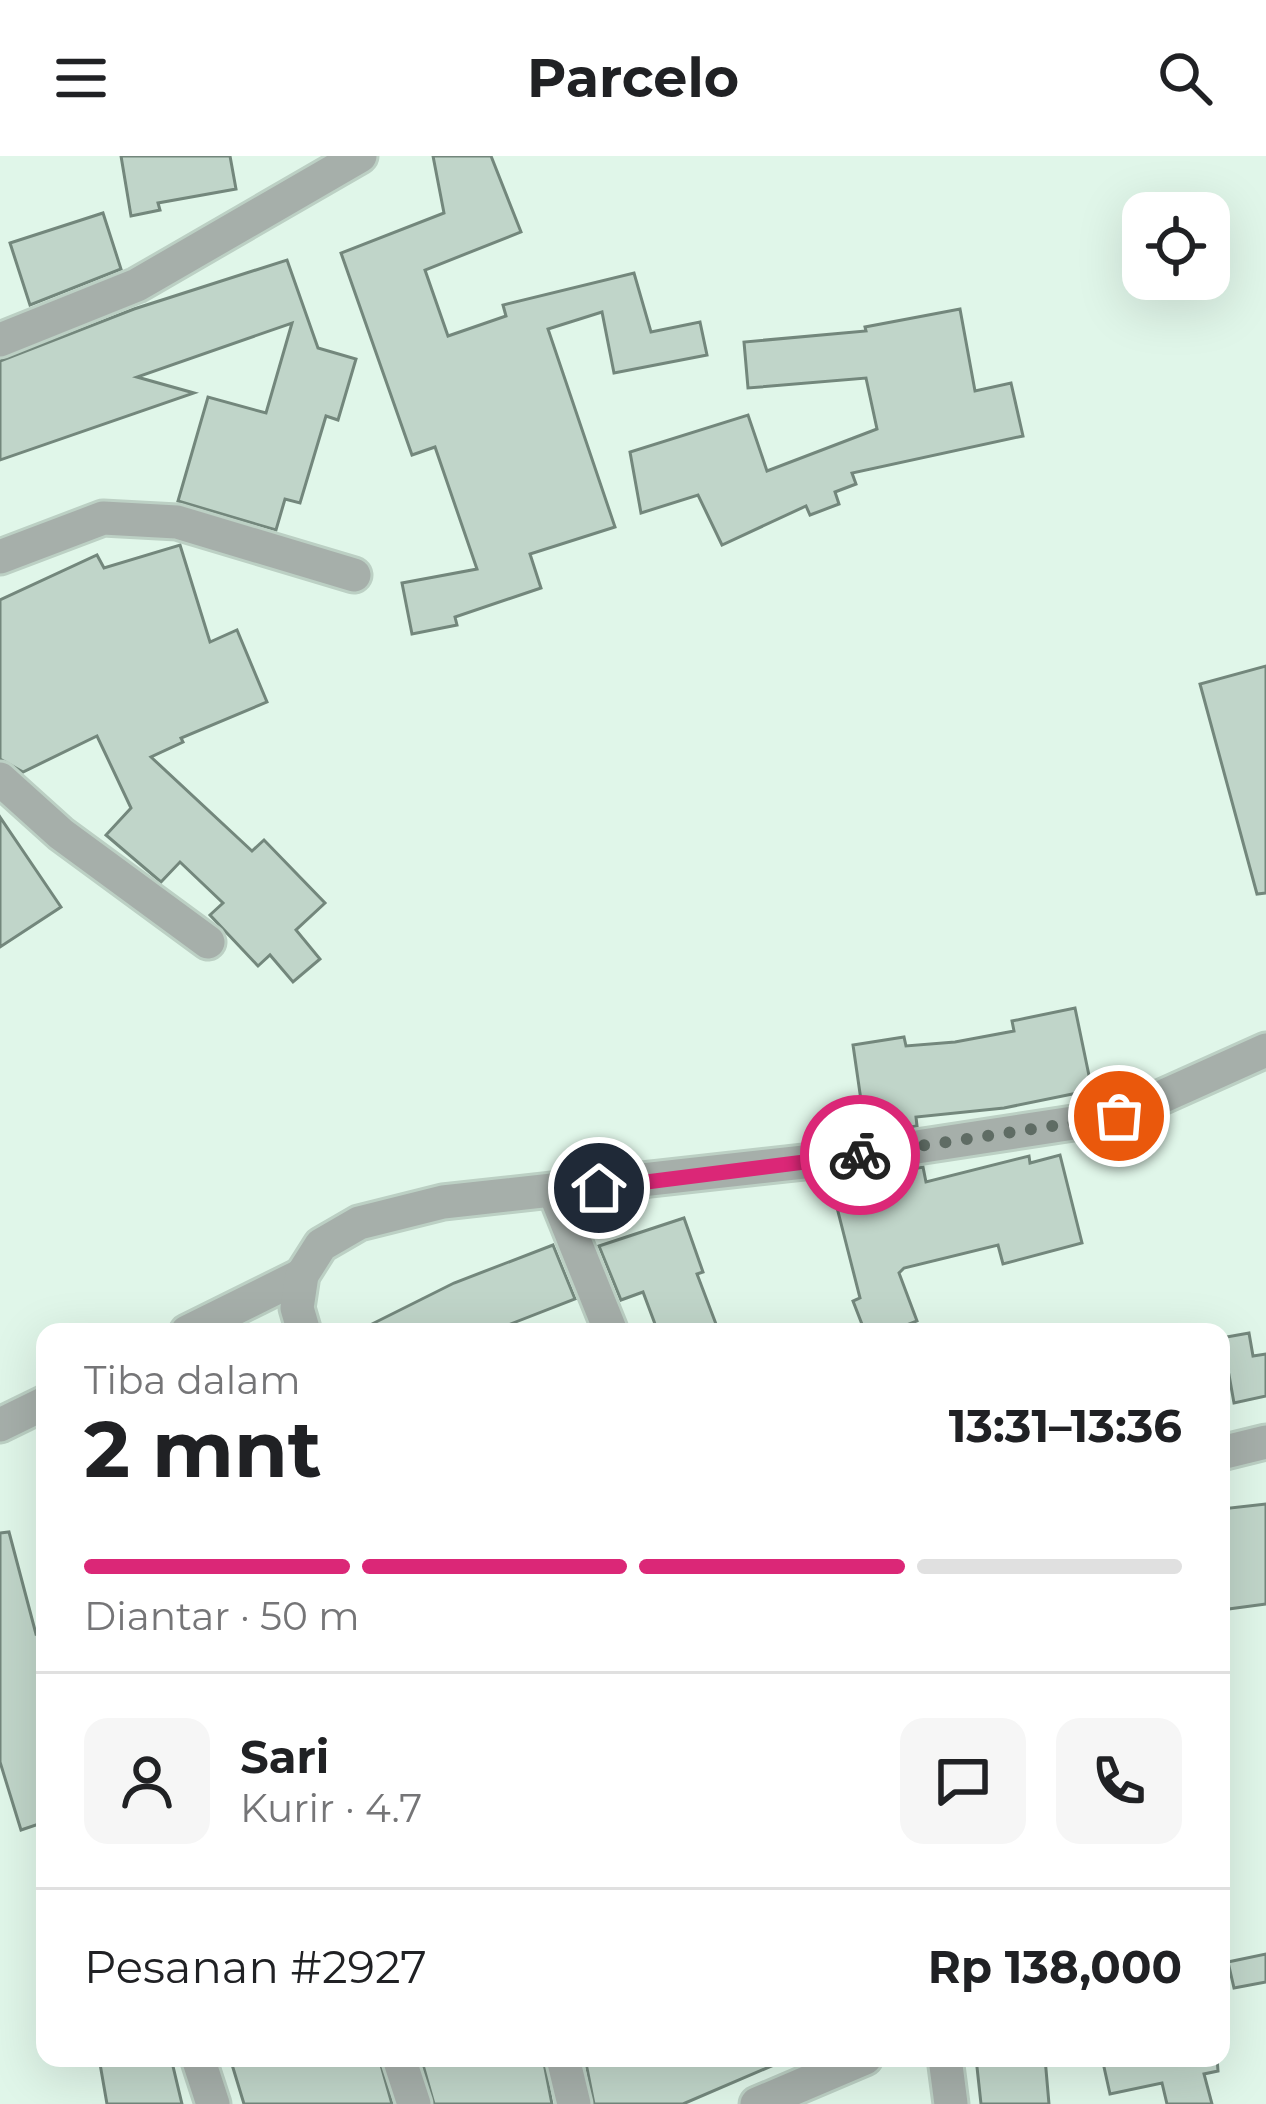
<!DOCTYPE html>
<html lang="id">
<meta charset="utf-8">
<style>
:root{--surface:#fff;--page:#f6f6f6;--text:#202124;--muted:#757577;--line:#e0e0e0;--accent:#db2777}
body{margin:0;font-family:Montserrat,sans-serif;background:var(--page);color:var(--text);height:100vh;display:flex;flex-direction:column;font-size:45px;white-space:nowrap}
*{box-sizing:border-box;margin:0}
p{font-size:39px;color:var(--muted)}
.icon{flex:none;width:66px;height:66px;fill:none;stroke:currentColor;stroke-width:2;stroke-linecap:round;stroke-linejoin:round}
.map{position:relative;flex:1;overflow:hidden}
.sheet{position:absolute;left:36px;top:1167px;width:1194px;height:744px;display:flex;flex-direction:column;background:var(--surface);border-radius:24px;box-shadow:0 12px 48px #0002}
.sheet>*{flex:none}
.tools{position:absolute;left:1122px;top:36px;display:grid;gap:24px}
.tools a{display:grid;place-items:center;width:108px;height:108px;border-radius:24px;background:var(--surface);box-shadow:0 12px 48px #0002;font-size:60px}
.pin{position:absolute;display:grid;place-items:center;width:102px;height:102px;color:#fff;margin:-51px;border:6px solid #fff;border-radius:50%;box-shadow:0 3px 12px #0007}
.courier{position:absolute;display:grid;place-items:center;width:120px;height:120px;margin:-60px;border:9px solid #db2777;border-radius:50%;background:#fff;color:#222;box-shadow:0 3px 15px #0007}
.head em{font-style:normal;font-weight:700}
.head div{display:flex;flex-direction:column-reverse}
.head{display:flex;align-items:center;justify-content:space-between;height:204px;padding:0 48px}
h1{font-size:78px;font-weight:700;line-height:90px}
.bar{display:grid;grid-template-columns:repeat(4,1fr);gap:18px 12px;align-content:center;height:144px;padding:0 48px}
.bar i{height:15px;border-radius:9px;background:var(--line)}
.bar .selected{background:var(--accent)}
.bar p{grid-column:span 4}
.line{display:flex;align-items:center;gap:30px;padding:0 48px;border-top:3px solid var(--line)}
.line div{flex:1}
.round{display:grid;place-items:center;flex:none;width:126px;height:126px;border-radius:24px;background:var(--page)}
header{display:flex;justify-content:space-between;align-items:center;height:156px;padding:0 48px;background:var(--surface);font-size:54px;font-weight:700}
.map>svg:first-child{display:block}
.building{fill:#c0d5c9;stroke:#73877c;stroke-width:3}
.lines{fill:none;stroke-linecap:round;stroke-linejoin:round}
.minor-casing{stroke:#bcd0c4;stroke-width:39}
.minor{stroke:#a6afaa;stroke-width:33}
.done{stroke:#5f6c64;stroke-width:12;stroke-dasharray:0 21.6}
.route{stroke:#db2777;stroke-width:15}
</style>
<header><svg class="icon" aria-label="menu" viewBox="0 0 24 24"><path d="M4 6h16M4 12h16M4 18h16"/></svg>Parcelo<svg class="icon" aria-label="search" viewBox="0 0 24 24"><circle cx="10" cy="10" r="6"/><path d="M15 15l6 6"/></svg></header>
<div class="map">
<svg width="1266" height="1948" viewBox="0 0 1266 1948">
<rect width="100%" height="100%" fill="#e0f6e9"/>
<g class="building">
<polygon points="121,0 230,0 236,33 158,47 160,54 131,60"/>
<polygon points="433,0 491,0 521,76 425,114 448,180 506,160 503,149 634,117 651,176 700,166 707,199 614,217 602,156 548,173 615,371 530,398 541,432 455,461 457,469 412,478 402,427 477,413 435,291 412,299 341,97 444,57"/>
<polygon points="103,57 121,113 30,149 10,87"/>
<polygon points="287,104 318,192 356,203 338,264 326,260 300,347 285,343 276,374 178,345 208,241 266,257 292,167 137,221 194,237 0,304 0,205 134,153"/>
<polygon points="960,153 975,235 1011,227 1023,280 852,317 856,328 835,336 839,348 810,359 806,350 722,389 698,339 641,357 630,296 748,259 767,315 877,273 866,222 748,232 744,186 866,175 865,171"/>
<polygon points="180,389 210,486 237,474 267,546 181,582 183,586 151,601 252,695 264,684 325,747 296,774 320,803 293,826 270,799 258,810 210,759 223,747 180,706 161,726 106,679 131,652 97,580 23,616 0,603 0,444 97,399 104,412"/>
<polygon points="1266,510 1266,737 1257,738 1200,528"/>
<polygon points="0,661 61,751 0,791"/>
<polygon points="1075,852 1092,934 1004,952 916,961 917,970 890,974 888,962 864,965 853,889 904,881 906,890 955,886 1014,875 1012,865"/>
<polygon points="1060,999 1082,1087 1003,1108 998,1089 904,1112 899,1117 917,1165 889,1176 865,1176 853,1145 860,1142 831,1028 923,1011 926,1026 1029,1000 1030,1007"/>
<polygon points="684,1062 703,1116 697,1118 719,1176 658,1176 643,1136 621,1144 599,1090"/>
<polygon points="553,1089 575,1143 490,1176 356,1176 454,1127"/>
<polygon points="1249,1177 1253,1200 1266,1198 1266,1240 1234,1247 1229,1219 1221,1220 1221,1182"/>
<polygon points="1266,1348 1266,1448 1221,1454 1221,1353"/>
<polygon points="9,1376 36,1478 45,1475 45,1666 21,1674 0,1606 0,1377"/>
<polygon points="1266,1798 1266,1826 1234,1832 1228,1806"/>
<polygon points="99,1902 171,1902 182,1948 107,1948"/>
<polygon points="230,1902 379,1902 392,1948 244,1948"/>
<polygon points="421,1902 543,1902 552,1948 434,1948"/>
<polygon points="585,1902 790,1902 683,1948 594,1948"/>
<polygon points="976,1902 1045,1902 1049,1948 981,1948"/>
<polygon points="1102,1902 1217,1902 1218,1915 1204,1918 1212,1948 1167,1948 1162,1927 1110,1938"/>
</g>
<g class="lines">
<g class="minor-casing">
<g id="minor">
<polyline points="0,184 137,129 360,0"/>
<polyline points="0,401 103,362 177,366 354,419"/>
<polyline points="0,623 61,678 208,786"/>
<polyline points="555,1037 611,1176"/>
<polyline points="187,1176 302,1119"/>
<polyline points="304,1176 297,1152 302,1119 321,1089 359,1067 443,1046 858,1000 1119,960 1266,894"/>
<polyline points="0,1269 45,1247"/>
<polyline points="1221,1297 1266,1286"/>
<polyline points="198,1902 213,1948"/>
<polyline points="399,1902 414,1948"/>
<polyline points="563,1902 574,1948"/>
<polyline points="945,1902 951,1948"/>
<polyline points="757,1948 865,1902"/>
</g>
</g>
<use href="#minor" class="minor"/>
</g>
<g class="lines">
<polyline class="done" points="860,999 1119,960"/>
<polyline class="route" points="599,1032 860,999"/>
</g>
</svg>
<div class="tools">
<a><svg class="icon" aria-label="locate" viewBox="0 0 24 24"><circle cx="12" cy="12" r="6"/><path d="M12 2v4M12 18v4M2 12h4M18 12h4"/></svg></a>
</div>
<div class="pin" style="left:1119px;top:960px;background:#ea580c"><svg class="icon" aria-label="bag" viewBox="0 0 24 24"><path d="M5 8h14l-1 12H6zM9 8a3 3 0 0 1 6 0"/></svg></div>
<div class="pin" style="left:599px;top:1032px;background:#1f2937"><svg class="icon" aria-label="home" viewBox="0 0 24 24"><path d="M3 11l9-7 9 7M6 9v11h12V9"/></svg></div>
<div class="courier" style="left:860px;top:999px"><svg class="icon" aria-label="bike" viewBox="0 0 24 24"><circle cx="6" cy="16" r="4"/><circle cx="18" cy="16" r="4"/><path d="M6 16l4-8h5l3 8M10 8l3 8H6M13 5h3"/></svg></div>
<section class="sheet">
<div class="head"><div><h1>2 mnt</h1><p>Tiba dalam</p></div><em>13:31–13:36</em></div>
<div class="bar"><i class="selected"></i><i class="selected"></i><i class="selected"></i><i></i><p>Diantar · 50 m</p></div>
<div class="line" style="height:216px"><a class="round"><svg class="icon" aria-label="person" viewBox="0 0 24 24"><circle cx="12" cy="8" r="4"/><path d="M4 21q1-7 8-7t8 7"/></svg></a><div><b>Sari</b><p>Kurir · 4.7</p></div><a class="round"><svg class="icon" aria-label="chat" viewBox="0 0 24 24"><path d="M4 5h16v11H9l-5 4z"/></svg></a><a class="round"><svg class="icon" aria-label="phone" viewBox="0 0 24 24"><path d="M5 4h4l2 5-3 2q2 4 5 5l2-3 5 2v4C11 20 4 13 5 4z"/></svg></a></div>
<div class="line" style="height:156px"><div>Pesanan #2927</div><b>Rp 138,000</b></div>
</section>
</div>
